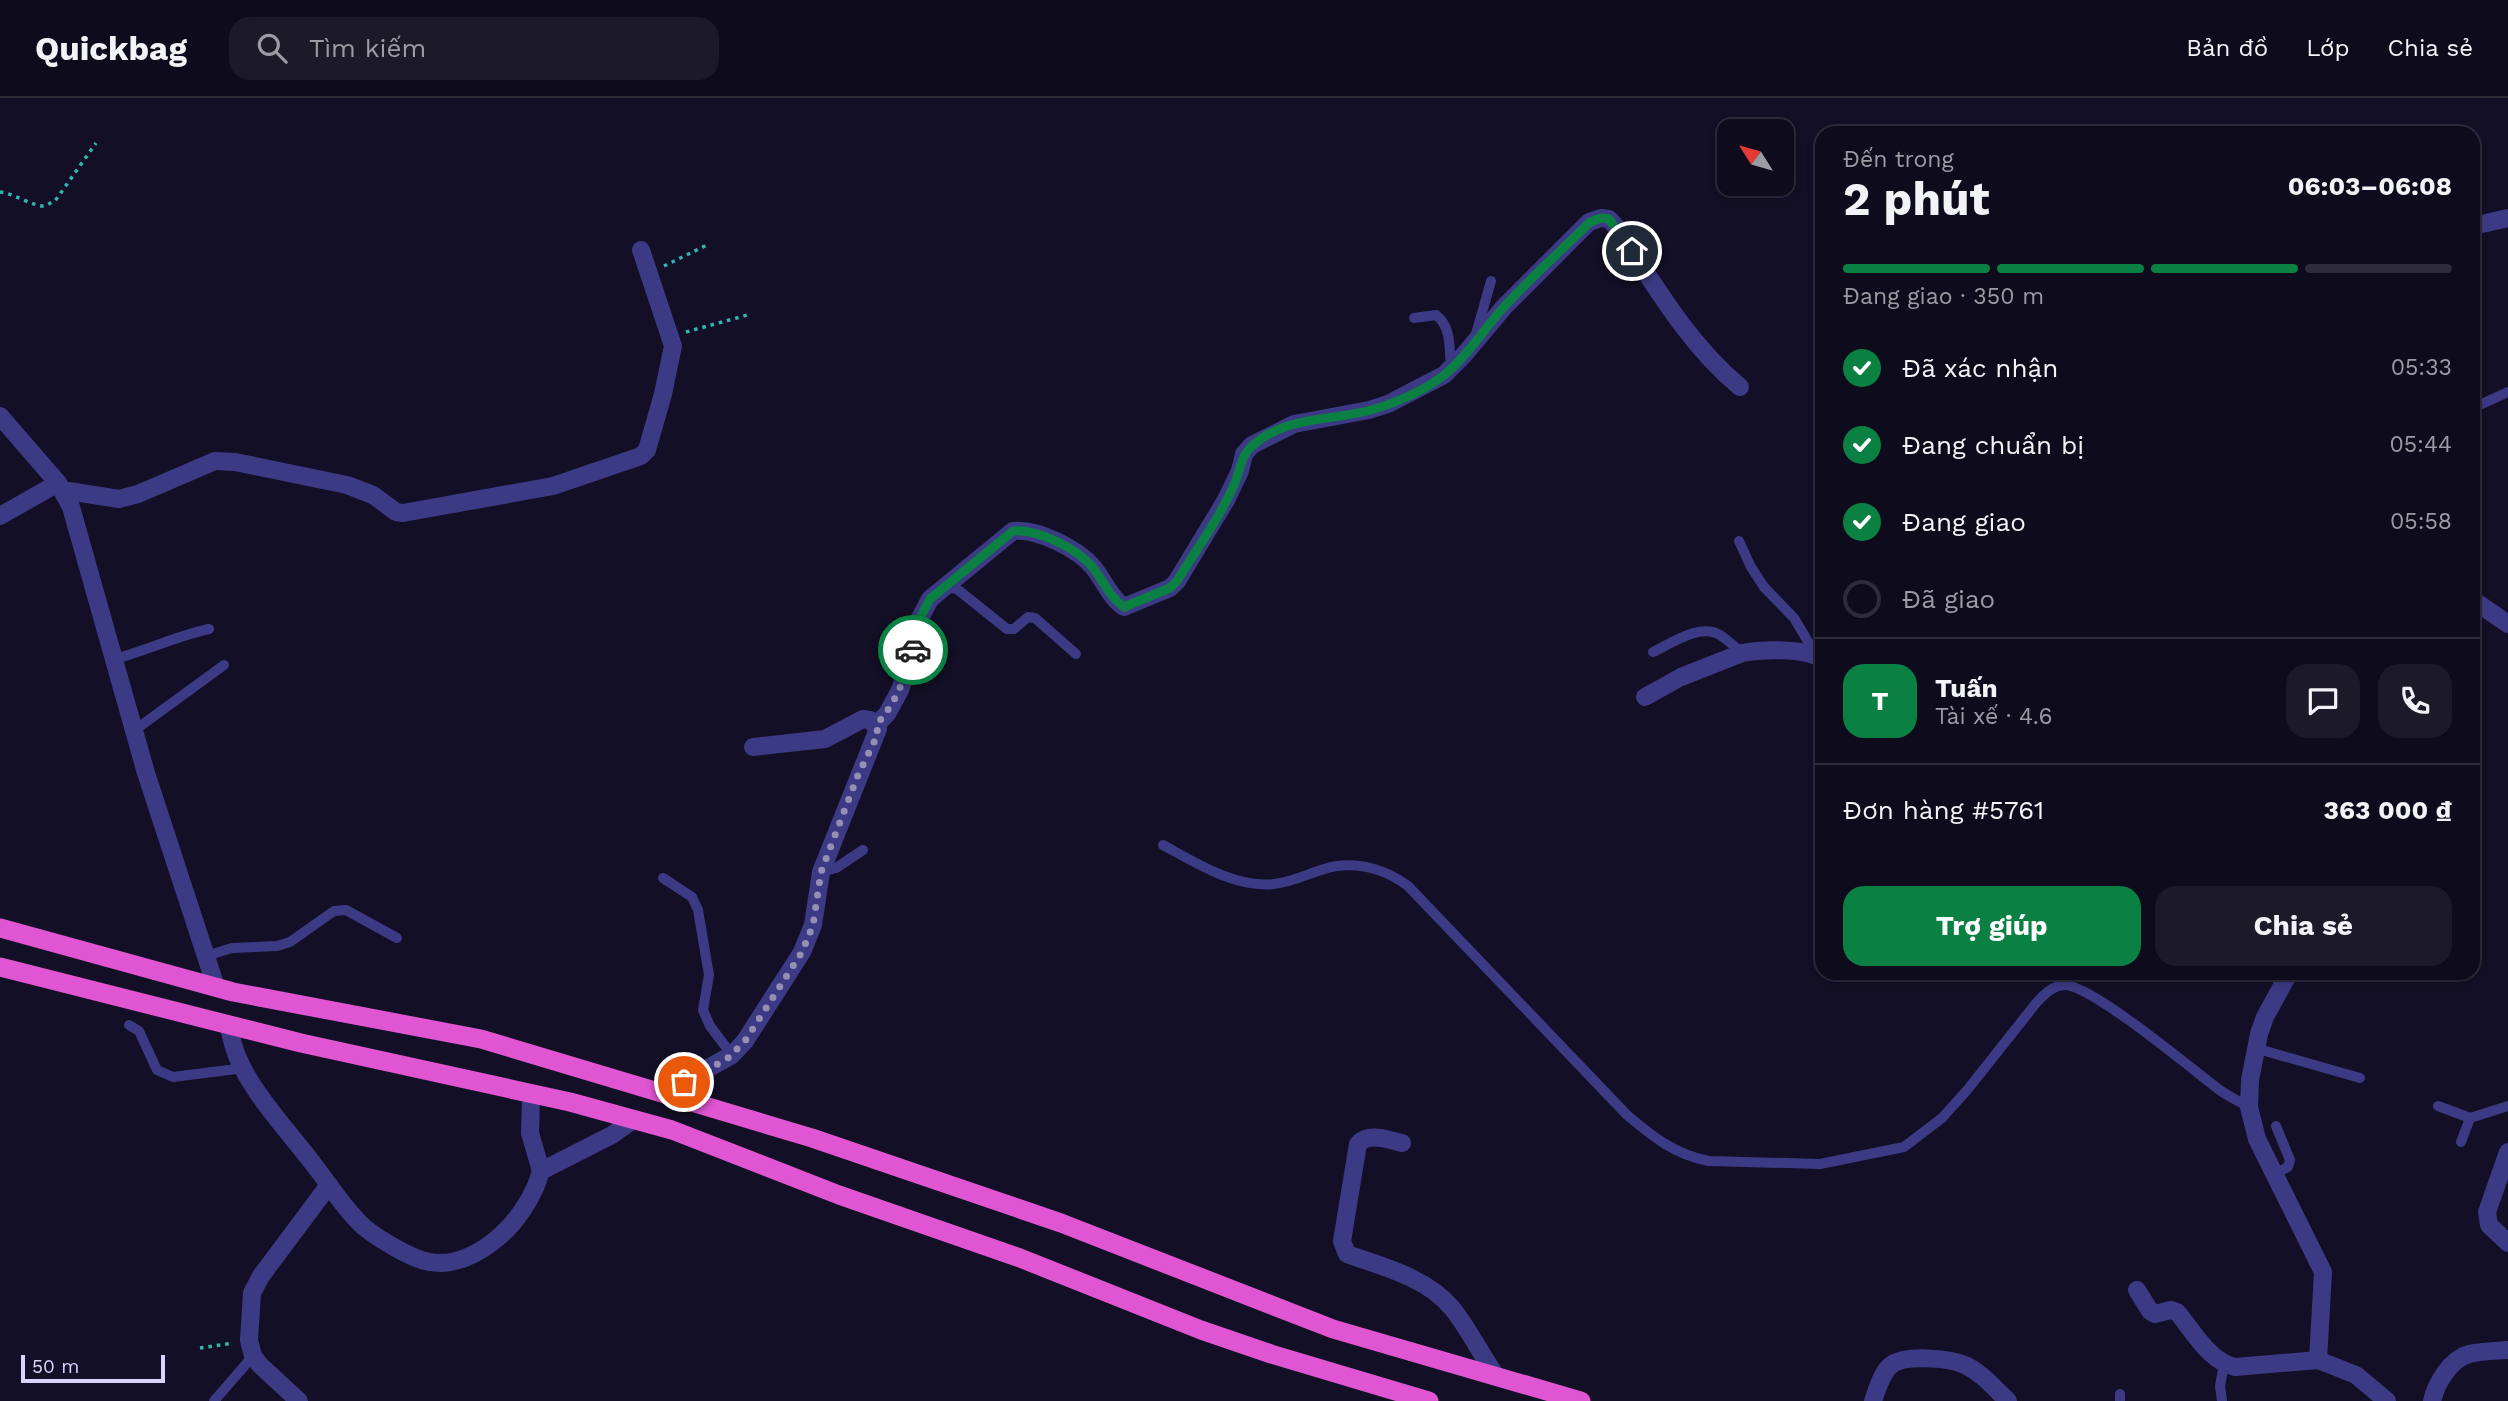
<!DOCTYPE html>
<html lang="vi">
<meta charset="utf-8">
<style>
:root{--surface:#0e0b1c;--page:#1c1929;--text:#f1f3f6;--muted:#9b9ba3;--line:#2e2b3b;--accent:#0b8043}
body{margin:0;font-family:"Work Sans",sans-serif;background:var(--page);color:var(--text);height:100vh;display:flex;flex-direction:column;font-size:26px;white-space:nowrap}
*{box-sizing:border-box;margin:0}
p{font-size:23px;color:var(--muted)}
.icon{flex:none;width:38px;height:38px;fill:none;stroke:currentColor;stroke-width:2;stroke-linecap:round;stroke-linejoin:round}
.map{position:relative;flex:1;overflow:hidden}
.drawer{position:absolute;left:1815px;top:28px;width:665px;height:854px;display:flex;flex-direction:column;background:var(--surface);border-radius:21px;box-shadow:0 4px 10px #0003,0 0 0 2px var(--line)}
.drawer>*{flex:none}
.needle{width:46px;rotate:307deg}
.controls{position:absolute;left:1717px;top:21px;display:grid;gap:14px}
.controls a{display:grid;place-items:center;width:77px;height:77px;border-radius:14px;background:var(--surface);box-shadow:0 4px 10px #0003,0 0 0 2px var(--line);font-size:35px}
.scale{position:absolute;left:21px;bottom:18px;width:144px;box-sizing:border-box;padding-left:7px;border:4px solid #d9d4ff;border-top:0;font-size:19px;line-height:24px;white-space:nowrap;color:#d9d4ff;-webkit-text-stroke:5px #130f26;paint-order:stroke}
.pin{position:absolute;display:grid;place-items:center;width:60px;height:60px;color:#fff;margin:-30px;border:4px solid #fff;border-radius:50%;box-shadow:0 2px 7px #0007}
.courier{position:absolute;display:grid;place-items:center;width:70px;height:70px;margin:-35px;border:5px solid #0b8043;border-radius:50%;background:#fff;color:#222;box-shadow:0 2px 9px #0007}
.overview em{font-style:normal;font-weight:700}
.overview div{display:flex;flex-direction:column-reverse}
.overview{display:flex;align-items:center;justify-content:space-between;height:119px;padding:0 28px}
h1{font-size:46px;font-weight:700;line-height:52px}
.bar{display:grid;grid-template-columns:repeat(4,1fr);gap:10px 7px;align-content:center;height:84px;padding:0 28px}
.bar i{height:9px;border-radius:5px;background:var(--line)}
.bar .active{background:var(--accent)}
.bar p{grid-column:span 4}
.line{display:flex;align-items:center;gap:18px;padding:0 28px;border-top:2px solid var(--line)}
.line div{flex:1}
.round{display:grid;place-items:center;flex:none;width:74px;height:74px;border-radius:21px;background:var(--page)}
ol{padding:0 28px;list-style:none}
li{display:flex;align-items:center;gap:21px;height:77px}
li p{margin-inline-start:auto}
li .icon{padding:7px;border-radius:50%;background:var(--accent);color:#fff;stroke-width:4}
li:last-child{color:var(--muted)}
li i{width:38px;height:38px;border:4px solid var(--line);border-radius:50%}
.cta{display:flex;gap:14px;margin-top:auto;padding:14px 28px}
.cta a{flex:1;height:80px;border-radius:21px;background:var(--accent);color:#fff;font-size:28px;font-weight:700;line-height:80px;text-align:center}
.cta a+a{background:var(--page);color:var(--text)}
header{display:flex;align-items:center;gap:42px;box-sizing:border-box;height:98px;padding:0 35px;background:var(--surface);border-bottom:2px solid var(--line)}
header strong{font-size:33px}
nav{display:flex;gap:38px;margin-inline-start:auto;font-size:24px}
.search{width:490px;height:63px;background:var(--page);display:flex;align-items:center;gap:18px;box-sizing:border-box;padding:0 24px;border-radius:21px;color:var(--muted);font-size:26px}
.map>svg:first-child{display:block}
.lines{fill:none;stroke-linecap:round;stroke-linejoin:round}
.path{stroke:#2fb8b0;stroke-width:3.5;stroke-dasharray:3.5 5;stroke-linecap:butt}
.service{stroke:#3d3a85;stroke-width:10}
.minor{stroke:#3d3a85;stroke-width:18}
.trunk{stroke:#e055d1;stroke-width:19}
.done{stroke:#948fb3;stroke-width:7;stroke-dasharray:0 12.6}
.route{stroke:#0b8043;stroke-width:9}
</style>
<header>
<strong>Quickbag</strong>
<div class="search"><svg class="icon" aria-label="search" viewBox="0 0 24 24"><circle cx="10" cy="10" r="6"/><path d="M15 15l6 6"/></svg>Tìm kiếm</div>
<nav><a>Bản đồ</a><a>Lớp</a><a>Chia sẻ</a></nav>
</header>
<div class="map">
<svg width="2508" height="1303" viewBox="0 0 2508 1303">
<rect width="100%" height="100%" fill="#130f26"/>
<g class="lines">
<g class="path">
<path d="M0,94c13,1 34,15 44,14 4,-1 7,-4 11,-5l41,-58"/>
<polyline points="664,168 709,146"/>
<polyline points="686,234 751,216"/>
<polyline points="200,1250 233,1245"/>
</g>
<g class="service">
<path d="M1414,220l22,-3c16,12 13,34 15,52"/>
<polyline points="1476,236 1491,183"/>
<polyline points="2473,310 2508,294"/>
<polyline points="1739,443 1751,469 1764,489 1794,520 1816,557"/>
<polyline points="944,492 951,490 957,491 1007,531 1014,531 1028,519 1035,520 1076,556"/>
<path d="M1653,554c19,-9 47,-29 67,-17 8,5 15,12 22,18"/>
<path d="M114,561c32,-8 62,-23 95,-30"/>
<polyline points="135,632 224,567"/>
<path d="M1163,747c33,18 72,43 111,39 22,-2 42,-15 63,-18 26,-3 51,5 71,20l219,229c25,21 48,40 82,46l111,3 84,-17 38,-29 26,-29 69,-87c8,-8 15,-16 27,-17 27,-1 130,86 157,106 9,6 19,11 28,16"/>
<polyline points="821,774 836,770 863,752"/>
<polyline points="663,780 692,799 698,812 709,877 703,912 710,928 732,957"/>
<polyline points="206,858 232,850 277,848 290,844 334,813 346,812 397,840"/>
<polyline points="2065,887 2067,875"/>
<polyline points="129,927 139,933 157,972 173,979 244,970"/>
<polyline points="2255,950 2360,980"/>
<polyline points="2438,1008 2470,1020 2508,1008"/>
<polyline points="2461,1044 2470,1020"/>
<polyline points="2274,1076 2288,1069 2290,1062 2276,1028"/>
<polyline points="2120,1296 2120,1303"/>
<polyline points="214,1303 253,1258"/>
<polyline points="2222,1303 2220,1288 2224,1266"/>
</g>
<g class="minor">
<polyline points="2473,128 2508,120"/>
<polyline points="0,318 58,385 71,409 146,675 216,889"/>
<polyline points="62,392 119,401 138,396 215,363 235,364 347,387 373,397 396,414 403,415 553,388 641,358 647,352 663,296 673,248 641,152"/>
<polyline points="0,418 58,385"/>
<polyline points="2473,502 2508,526"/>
<path d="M1645,599l36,-20 61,-24c20,-4 63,-5 80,6"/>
<path d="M876,627l11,-11 13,-24 13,-38 6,-32 11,-21 83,-68c24,-3 65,18 80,36 11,13 17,31 31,40l46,-19 7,-7 49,-81 14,-29 4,-17 8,-9 42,-21 75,-14 19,-6 56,-29 19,-19 41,-49 85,-85 12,-4 8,1 8,9c37,56 71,116 123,159"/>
<polyline points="2289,875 2265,919 2259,936 2250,982 2249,1009 2257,1041 2323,1174 2318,1262"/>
<path d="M228,927c3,10 5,21 9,31 15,37 52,76 77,109 16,20 30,44 50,62 13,11 49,33 66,35 23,4 46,-7 64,-21 21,-16 40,-44 47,-70l71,-36 21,-15"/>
<polyline points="663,995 732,957 745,943 802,854 813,827 821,774 878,631 870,622 863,621 825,641 753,649"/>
<polyline points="531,998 530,1035 541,1073"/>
<path d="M1402,1045c-14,-3 -33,-11 -44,1l-16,97 5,13c36,13 79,23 105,54 16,20 29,46 44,68"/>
<polyline points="2508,1054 2487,1114 2489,1127 2508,1145"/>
<path d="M2137,1192l13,21 5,3 16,-4 6,2c17,20 32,49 58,55l83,-7 38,15 31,26"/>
<polyline points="299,1303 260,1267 253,1258 249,1242 252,1195 261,1178 329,1087"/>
<path d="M1873,1303c4,-11 8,-27 17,-35 13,-12 59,-8 75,-1 17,8 30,24 43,36"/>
<path d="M2432,1303c4,-17 18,-42 37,-47 12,-3 26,-3 39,-4"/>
</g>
<g class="trunk">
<polyline points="0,830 233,894 481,941 812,1040 1061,1125 1333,1231 1581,1303"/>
<polyline points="0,869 301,945 570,1004 672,1032 839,1097 1020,1160 1201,1232 1271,1256 1429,1303"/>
</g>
</g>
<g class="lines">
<path class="done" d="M684,984l43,-23 18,-18 57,-89 11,-27 8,-53 37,-97 20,-41 -2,-9c20,-22 29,-47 37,-75"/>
<path class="route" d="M913,552l6,-30 11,-21 83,-68c24,-3 67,19 81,38 10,13 16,29 30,38l46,-19 7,-7c19,-31 42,-62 57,-96 6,-12 6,-28 17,-38 32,-31 80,-26 120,-37 24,-7 52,-19 72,-34 23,-18 40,-46 60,-68 27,-30 58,-57 87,-86l11,-4 8,1 23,32"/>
</g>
</svg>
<div class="controls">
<a><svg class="needle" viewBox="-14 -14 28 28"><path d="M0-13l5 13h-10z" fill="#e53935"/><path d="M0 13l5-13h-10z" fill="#9b9ba3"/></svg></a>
</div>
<div class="scale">50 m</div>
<div class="pin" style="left:684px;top:984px;background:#ea580c"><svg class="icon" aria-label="bag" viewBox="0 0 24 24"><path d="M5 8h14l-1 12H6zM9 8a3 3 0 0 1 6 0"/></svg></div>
<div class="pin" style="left:1632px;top:153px;background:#1f2937"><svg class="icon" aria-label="home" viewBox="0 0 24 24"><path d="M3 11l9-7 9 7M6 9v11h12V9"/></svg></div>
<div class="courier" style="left:913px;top:552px"><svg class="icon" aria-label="car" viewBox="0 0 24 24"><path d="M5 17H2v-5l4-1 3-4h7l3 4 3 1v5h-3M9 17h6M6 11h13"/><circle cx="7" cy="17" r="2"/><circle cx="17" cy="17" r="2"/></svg></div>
<section class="drawer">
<div class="overview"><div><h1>2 phút</h1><p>Đến trong</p></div><em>06:03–06:08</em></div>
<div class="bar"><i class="active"></i><i class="active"></i><i class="active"></i><i></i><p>Đang giao · 350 m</p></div>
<ol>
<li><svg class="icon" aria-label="check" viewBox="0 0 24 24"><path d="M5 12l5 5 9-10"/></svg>Đã xác nhận<p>05:33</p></li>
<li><svg class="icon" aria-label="check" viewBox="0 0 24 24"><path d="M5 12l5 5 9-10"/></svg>Đang chuẩn bị<p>05:44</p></li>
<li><svg class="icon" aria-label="check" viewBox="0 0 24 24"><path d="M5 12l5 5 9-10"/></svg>Đang giao<p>05:58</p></li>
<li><i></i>Đã giao</li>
</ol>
<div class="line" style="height:126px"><b class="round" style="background:var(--accent);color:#fff">T</b><div><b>Tuấn</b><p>Tài xế · 4.6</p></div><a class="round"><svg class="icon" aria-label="chat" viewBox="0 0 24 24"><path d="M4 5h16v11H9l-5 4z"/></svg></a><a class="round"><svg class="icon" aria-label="phone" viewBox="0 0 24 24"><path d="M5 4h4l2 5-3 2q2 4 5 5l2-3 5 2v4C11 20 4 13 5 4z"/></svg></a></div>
<div class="line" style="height:91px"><div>Đơn hàng #5761</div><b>363 000 ₫</b></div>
<div class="cta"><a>Trợ giúp</a><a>Chia sẻ</a></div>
</section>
</div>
